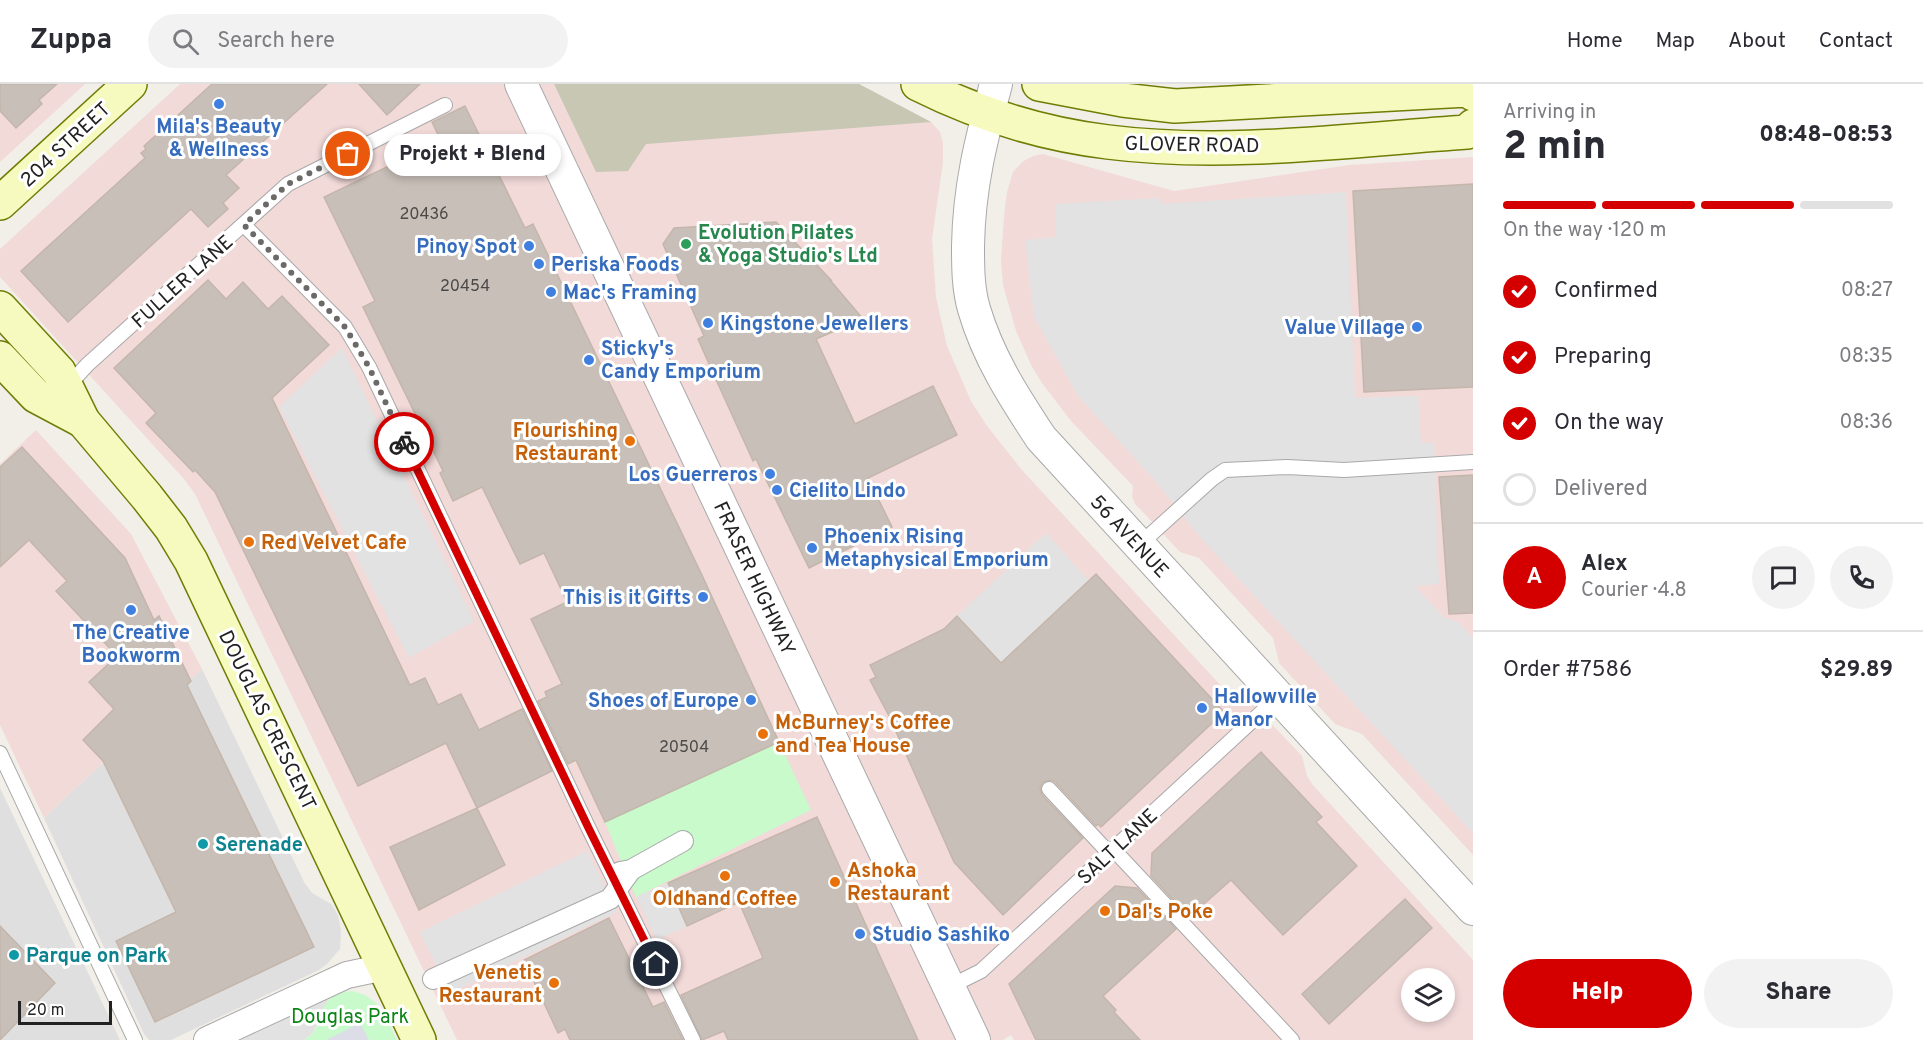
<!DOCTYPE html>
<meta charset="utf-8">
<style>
:root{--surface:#fff;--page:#f2f2f3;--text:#2b2b33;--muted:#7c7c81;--line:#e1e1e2;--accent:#d40000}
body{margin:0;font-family:Overpass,sans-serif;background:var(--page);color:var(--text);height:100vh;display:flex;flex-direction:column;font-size:22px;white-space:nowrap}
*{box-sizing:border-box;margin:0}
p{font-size:20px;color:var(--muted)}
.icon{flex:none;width:33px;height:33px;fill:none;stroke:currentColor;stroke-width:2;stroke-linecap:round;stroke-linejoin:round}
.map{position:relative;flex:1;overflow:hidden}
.sheet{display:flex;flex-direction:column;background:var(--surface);width:450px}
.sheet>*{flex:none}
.fabs{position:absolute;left:1401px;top:884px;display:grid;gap:12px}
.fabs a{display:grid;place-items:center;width:54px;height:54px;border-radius:50%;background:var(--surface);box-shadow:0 3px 9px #0003;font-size:30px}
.scale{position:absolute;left:18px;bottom:15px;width:94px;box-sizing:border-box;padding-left:6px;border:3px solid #222;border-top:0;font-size:16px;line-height:21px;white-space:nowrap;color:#222;-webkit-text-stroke:4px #fff;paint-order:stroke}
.pin{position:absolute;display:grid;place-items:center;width:51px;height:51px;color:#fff;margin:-26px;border:3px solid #fff;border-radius:50%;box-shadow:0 2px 6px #0007}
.courier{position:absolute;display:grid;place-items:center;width:60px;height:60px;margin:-30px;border:4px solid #d40000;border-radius:50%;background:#fff;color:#222;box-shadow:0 2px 8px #0007}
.bubble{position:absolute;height:42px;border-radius:21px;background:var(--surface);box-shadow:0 3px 9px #0003;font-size:20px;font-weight:800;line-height:42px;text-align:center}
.summary em{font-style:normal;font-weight:800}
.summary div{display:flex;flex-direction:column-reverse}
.summary{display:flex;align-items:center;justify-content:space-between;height:102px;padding:0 30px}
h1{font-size:39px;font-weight:800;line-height:45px}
.bar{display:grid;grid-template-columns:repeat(4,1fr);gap:9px 6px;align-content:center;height:72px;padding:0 30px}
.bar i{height:8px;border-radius:4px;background:var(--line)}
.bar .on{background:var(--accent)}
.bar p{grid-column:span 4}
.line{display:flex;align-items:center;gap:15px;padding:0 30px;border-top:2px solid var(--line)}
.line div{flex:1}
.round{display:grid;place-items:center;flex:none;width:63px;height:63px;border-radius:32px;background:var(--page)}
ol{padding:0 30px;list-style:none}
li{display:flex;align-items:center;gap:18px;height:66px}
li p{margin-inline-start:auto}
li .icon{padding:6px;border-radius:50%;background:var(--accent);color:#fff;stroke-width:4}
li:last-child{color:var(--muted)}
li i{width:33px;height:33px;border:3px solid var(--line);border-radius:50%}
.action{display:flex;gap:12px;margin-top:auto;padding:12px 30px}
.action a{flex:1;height:69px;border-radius:36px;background:var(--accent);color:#fff;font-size:24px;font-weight:800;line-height:69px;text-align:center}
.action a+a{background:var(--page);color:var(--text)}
header{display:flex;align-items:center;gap:36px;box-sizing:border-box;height:84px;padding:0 30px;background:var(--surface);border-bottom:2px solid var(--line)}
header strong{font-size:28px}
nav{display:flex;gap:33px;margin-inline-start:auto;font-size:21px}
.search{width:420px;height:54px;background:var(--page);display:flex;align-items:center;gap:15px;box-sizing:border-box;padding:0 21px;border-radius:33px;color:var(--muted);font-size:22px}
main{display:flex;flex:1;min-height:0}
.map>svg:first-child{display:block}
.residential{fill:#e0dfdf}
.commercial{fill:#f2dad9;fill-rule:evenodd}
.construction{fill:#c7c7b4}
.park{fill:#c8facc}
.parking{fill:#e2e2e2}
.plaza{fill:#dddde8}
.building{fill:#c7bfb8;stroke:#c4b6ab;stroke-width:1.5}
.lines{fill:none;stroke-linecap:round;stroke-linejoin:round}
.service-casing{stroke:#a9a9a9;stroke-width:16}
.pedestrian-casing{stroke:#a9a9a9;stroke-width:22}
.minor-casing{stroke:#a9a9a9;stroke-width:28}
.tertiary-casing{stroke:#a9a9a9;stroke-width:34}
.secondary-casing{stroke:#707d05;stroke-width:36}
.service{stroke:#fff;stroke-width:14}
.pedestrian{stroke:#fff;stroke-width:20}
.minor{stroke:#fff;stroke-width:26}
.tertiary{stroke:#fff;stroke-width:32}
.secondary{stroke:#f7fabf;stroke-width:33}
.done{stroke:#6b6a68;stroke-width:6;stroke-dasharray:0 10.8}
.route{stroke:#d40000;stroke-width:8}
.shop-dot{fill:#3f7fe0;stroke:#fff;stroke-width:2}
.leisure-dot{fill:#2e9e5b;stroke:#fff;stroke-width:2}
.food-dot{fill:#e8710a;stroke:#fff;stroke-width:2}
.culture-dot{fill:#0f9aa8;stroke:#fff;stroke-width:2}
.labels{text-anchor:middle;stroke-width:6;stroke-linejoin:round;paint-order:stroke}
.number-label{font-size:16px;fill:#4b4948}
.shop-label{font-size:20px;font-weight:bold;fill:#366cbe;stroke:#fff;text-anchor:start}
.street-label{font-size:20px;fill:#222;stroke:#fff}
.leisure-label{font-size:20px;font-weight:bold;fill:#27864d;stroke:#fff;text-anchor:start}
.food-label{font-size:20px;font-weight:bold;fill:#c56008;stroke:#fff;text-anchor:start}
.culture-label{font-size:20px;font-weight:bold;fill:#0d838f;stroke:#fff;text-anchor:start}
.park-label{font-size:20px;fill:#0c8416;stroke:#fff}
</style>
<header>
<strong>Zuppa</strong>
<div class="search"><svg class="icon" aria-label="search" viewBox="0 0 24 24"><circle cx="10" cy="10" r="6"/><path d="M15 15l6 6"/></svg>Search here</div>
<nav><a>Home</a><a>Map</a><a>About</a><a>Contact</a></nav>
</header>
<main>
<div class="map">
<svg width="1473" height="956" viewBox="0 0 1473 956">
<rect width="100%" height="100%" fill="#f2efe9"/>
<g class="residential">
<polygon points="202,585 304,798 312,809 331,820 338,831 341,847 340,865 327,880 319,886 171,956 149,956 144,950 44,734"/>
<polygon points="0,704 120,956 0,956"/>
</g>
<g class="commercial">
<polygon points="0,0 85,0 0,78"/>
<path d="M180,0h679l72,38 9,10 3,11v19l-11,77 4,58 11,49 24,55 16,25 35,44 201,218 16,4 7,5 56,59 5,20 5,8 161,176v80h-459l-3,-5 -8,5h-546l-262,-546 -11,-15 -184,-202v-28zM1412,894h32v33h-32z"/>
<polygon points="1043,70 1174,107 1349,81 1473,73 1473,771 1362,650 1335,640 1279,579 1273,554 1199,474 1180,468 1140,425 1135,420 1132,412 1133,402 1071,337 1042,299 1032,283 1016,247 1003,201 1001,178 1004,131 1007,108 1013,88 1022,78 1033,72"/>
<polygon points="36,346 131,450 202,585 44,734 0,641 0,380"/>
</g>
<polygon class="construction" points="554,0 859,0 931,38 646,60 628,87 596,88"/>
<g class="park">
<polygon points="779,658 811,726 636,813 605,738"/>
<path d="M352,907c28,6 33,25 45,49h-93c25,-13 6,-45 48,-49z"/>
</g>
<g class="parking">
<polygon points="1346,108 1355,314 1418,312 1421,359 1434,358 1439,500 1415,502 1443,533 1458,538 1473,554 1473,749 1201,454 1152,393 1078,312 1034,233 1025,156 1056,153 1056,120 1160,114 1161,120"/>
<polygon points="342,264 474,537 409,574 279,323"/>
<polygon points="1046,449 1089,497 1000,579 957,532"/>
<polygon points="587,767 617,828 450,909 420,848"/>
<polygon points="668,799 687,842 657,856 636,813"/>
<polygon points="331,912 325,921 313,949 304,956 241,956"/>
</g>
<polygon class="plaza" points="360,939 369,956 328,956 328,955"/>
<g class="building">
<polygon points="0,0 57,0 39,16 42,20 16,44 0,27"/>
<polygon points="212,0 327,0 226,91 239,104 223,119 228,125 208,143 191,125 68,238 21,187 145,74 141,69 146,65 144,62"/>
<polygon points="359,0 420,0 387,31"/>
<polygon points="465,22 525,144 533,140 701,489 779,658 605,738 576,676 568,680 538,617 547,613 545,608 562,600 531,535 567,518 544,469 520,480 482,403 453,417 440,389 443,387 363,223 375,217 324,113 441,57 432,38"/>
<polygon points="1473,100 1473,303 1364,308 1353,107"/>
<polygon points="776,138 831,196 830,196 863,235 816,255 855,340 933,302 957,351 868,394 892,443 809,484 756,375 753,377 718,300 698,255 704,252 663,160 674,144"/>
<polygon points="208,196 226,215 243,198 268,225 282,212 329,261 272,314 410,601 425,594 438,621 461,610 479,646 522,625 552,687 477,724 446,659 358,702 215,408 195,386 193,388 146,339 156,329 114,284"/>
<polygon points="22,363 125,474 154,536 159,532 191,597 187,601 314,863 155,938 116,857 176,828 103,677 83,656 114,625 89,598 117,572 56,507 67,497 29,456 0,483 0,383"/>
<polygon points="1473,391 1473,529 1449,530 1439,393"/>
<polygon points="1096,490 1224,628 1101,743 1098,740 1096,742 1055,698 1051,696 1043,698 1040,703 1042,711 1083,754 1003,831 954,778 889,632 870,596 876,593 870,581 944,545 957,532 1001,579"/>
<polygon points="1261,668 1322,733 1316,738 1357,782 1283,851 1231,796 1189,833 1151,792 1152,769"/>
<polygon points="477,724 505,781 419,826 390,763"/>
<polygon points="817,733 918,956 728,956 724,947 702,956 681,911 763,874 739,818 687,842 668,799"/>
<polygon points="1115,802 1137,804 1176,845 1103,912 1116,926 1114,928 1140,956 1036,956 1009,900"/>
<polygon points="1405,815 1432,844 1329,940 1302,910"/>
<polygon points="609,834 653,923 664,918 683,956 570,956 565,945 558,949 524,876"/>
<polygon points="0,842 55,899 0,956"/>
</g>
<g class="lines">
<g class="service-casing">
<g id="service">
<polyline points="244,141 345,243 369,283 589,745 693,956"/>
<polyline points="67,303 87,281 288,100 445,21"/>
<polyline points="1139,461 1212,395 1225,386 1287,383 1344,386 1473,378"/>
<polyline points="0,669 135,956"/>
<polyline points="1049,705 1109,769"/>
<polyline points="1113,765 1292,956"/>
<polyline points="949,903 981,887 1278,613"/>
</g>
</g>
<g class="pedestrian-casing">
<g id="pedestrian">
<polyline points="620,788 631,786 683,757"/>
<polyline points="433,895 610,815 631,786"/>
</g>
</g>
<g class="minor-casing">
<polyline id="minor" points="207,956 347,891 385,883"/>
</g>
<g class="tertiary-casing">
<g id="tertiary">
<polyline points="521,0 974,956"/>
<path d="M996,0c-15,56 -27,103 -28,162 0,20 0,43 6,63 14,48 40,88 67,129l432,471"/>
</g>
</g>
<g class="secondary-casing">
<g id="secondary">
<path d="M918,0c60,30 124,50 190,58 118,15 241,-2 359,-10l6,-6"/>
<polyline points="1039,0 1123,16 1175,22 1467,6 1473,10"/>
<polyline points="0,119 130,0"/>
<polyline points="0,224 59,288 83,337 147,413 171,444 191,477 419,956"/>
<polyline points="0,274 36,312 83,337"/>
</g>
</g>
<use href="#service" class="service"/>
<use href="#pedestrian" class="pedestrian"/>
<use href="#minor" class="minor"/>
<use href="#tertiary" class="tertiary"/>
<use href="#secondary" class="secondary"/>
</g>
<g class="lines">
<polyline class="done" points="348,70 288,100 244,141 345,243 369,283 404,358"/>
<polyline class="route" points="404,358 589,745 656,880"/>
</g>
<g class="shop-dot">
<circle cx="219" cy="20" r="6"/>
<circle cx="529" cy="162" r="6"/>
<circle cx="539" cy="180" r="6"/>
<circle cx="551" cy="208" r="6"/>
<circle cx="708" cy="239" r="6"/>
<circle cx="1417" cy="243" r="6"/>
<circle cx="589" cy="276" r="6"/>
<circle cx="770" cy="390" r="6"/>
<circle cx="777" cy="406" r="6"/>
<circle cx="812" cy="464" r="6"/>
<circle cx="703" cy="513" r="6"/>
<circle cx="131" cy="526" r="6"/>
<circle cx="751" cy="616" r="6"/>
<circle cx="1202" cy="624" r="6"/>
<circle cx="860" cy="850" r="6"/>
</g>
<circle class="leisure-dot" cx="686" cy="160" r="6"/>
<g class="food-dot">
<circle cx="630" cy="357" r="6"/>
<circle cx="249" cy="458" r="6"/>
<circle cx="763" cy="650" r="6"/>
<circle cx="725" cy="792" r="6"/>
<circle cx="835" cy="798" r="6"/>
<circle cx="1105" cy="827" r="6"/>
<circle cx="554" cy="899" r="6"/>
</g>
<g class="culture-dot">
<circle cx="203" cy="760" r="6"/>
<circle cx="14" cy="871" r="6"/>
</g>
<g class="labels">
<g class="number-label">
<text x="424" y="135">20436</text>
<text x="465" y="207">20454</text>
<text x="684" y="668">20504</text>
</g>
<g class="shop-label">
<text x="219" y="49" text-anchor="middle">Mila's Beauty<tspan x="219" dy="23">&amp; Wellness</tspan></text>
<text x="517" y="169" text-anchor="end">Pinoy Spot</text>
<text x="551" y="187">Periska Foods</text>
<text x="563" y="215">Mac's Framing</text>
<text x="720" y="246">Kingstone Jewellers</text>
<text x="1405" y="250" text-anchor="end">Value Village</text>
<text x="601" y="271">Sticky's<tspan x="601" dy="23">Candy Emporium</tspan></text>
<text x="758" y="397" text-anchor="end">Los Guerreros</text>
<text x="789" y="413">Cielito Lindo</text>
<text x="824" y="459">Phoenix Rising<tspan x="824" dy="23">Metaphysical Emporium</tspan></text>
<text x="691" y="520" text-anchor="end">This is it Gifts</text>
<text x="131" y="555" text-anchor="middle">The Creative<tspan x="131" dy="23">Bookworm</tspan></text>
<text x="1214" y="619">Hallowville<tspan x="1214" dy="23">Manor</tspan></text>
<text x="739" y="623" text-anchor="end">Shoes of Europe</text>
<text x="872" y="857">Studio Sashiko</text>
</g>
<g class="street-label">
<text transform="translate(65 60) rotate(-43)" y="7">204 STREET</text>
<text transform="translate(1192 60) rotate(1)" y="7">GLOVER ROAD</text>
<text transform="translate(182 197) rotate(-42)" y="7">FULLER LANE</text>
<text transform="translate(1130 452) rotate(47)" y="7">56 AVENUE</text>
<text transform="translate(755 494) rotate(65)" y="7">FRASER HIGHWAY</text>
<text transform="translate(268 636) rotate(64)" y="7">DOUGLAS CRESCENT</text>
<text transform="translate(1117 762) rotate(-43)" y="7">SALT LANE</text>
</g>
<g class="leisure-label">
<text x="698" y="155">Evolution Pilates<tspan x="698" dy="23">&amp; Yoga Studio's Ltd</tspan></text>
</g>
<g class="food-label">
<text x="618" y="353" text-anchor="end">Flourishing<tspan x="618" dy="23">Restaurant</tspan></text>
<text x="261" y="465">Red Velvet Cafe</text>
<text x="775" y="645">McBurney's Coffee<tspan x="775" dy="23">and Tea House</tspan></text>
<text x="847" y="793">Ashoka<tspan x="847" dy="23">Restaurant</tspan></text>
<text x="725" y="821" text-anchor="middle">Oldhand Coffee</text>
<text x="1117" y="834">Dal's Poke</text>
<text x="542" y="895" text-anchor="end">Venetis<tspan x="542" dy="23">Restaurant</tspan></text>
</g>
<g class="culture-label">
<text x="215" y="767">Serenade</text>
<text x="26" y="878">Parque on Park</text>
</g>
<g class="park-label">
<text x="350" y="939">Douglas Park</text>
</g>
</g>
</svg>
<div class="fabs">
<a><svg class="icon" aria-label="layers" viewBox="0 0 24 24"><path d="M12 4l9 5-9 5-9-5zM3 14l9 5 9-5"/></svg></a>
</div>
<div class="scale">20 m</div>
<div class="pin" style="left:348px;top:70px;background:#ea580c"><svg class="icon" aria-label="bag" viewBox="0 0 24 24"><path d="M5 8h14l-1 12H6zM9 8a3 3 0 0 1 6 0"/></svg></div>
<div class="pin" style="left:656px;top:880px;background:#1f2937"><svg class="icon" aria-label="home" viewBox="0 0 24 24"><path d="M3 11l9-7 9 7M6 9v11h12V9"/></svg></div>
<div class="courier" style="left:404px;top:358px"><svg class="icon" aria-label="bike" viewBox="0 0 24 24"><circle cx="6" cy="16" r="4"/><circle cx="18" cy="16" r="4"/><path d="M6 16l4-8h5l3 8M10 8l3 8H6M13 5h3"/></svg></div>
<div class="bubble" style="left:384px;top:50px;width:177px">Projekt + Blend</div>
</div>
<section class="sheet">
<div class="summary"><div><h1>2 min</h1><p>Arriving in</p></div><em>08:48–08:53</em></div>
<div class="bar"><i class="on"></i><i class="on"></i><i class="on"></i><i></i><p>On the way · 120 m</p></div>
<ol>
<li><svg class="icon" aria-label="check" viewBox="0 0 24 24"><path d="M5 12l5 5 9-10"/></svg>Confirmed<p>08:27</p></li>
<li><svg class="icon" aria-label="check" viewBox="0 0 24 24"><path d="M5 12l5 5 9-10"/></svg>Preparing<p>08:35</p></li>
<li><svg class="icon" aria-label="check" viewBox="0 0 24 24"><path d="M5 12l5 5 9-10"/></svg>On the way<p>08:36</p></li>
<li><i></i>Delivered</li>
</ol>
<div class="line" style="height:108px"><b class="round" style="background:var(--accent);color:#fff">A</b><div><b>Alex</b><p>Courier · 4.8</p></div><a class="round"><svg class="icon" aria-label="chat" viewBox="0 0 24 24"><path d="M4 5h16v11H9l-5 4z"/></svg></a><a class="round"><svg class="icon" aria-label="phone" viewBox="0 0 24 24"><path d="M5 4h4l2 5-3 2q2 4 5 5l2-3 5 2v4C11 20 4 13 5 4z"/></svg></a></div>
<div class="line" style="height:78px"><div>Order #7586</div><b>$29.89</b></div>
<div class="action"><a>Help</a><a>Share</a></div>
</section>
</main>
